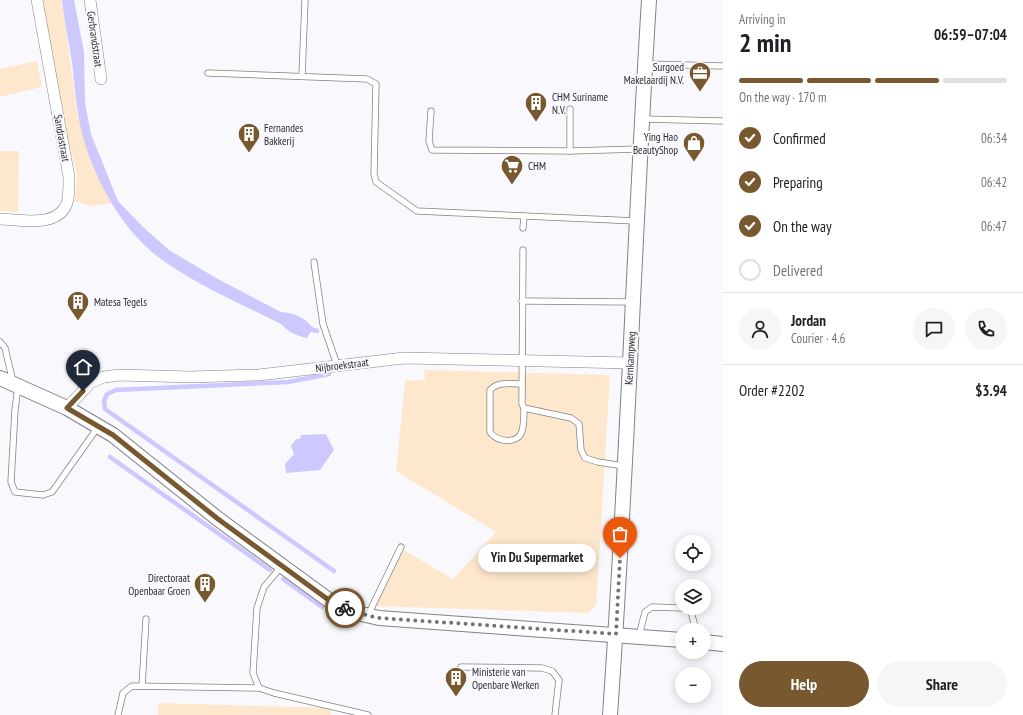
<!DOCTYPE html>
<meta charset="utf-8">
<style>
:root{--surface:#fff;--page:#f6f6f6;--text:#202124;--muted:#757577;--line:#e0e0e0;--accent:#78582e}
body{margin:0;font-family:"PT Sans Narrow",sans-serif;background:var(--page);color:var(--text);height:100vh;display:flex;flex-direction:column;font-size:15px;white-space:nowrap}
*{box-sizing:border-box;margin:0}
p{font-size:13px;color:var(--muted)}
.icon{flex:none;width:22px;height:22px;fill:none;stroke:currentColor;stroke-width:2;stroke-linecap:round;stroke-linejoin:round}
.map{position:relative;flex:1;overflow:hidden}
.drawer{display:flex;flex-direction:column;background:var(--surface);width:300px}
.drawer>*{flex:none}
.buttons{position:absolute;left:675px;top:535px;display:grid;gap:8px}
.buttons a{display:grid;place-items:center;width:36px;height:36px;border-radius:50%;background:var(--surface);box-shadow:0 2px 10px #0003;font-size:20px}
.pin{position:absolute;display:grid;place-items:center;width:34px;height:34px;color:#fff;margin:-41px -17px;border-radius:50% 50% 50% 0;rotate:-45deg;box-shadow:0 0 4px #0007}
.pin .icon{rotate:45deg}
.courier{position:absolute;display:grid;place-items:center;width:40px;height:40px;margin:-20px;border:3px solid #78582e;border-radius:50%;background:#fff;color:#222;box-shadow:0 1px 5px #0007}
.bubble{position:absolute;height:28px;border-radius:14px;background:var(--surface);box-shadow:0 2px 10px #0003;font-size:13px;font-weight:700;line-height:28px;text-align:center}
.summary em{font-style:normal;font-weight:700}
.summary div{display:flex;flex-direction:column-reverse}
.summary{display:flex;align-items:center;justify-content:space-between;height:68px;padding:0 16px}
h1{font-size:26px;font-weight:700;line-height:30px}
.bar{display:grid;grid-template-columns:repeat(4,1fr);gap:6px 4px;align-content:center;height:48px;padding:0 16px}
.bar i{height:5px;border-radius:3px;background:var(--line)}
.bar .active{background:var(--accent)}
.bar p{grid-column:span 4}
.line{display:flex;align-items:center;gap:10px;padding:0 16px;border-top:1px solid var(--line)}
.line div{flex:1}
.round{display:grid;place-items:center;flex:none;width:42px;height:42px;border-radius:21px;background:var(--page)}
ol{padding:0 16px;list-style:none}
li{display:flex;align-items:center;gap:12px;height:44px}
li p{margin-inline-start:auto}
li .icon{padding:4px;border-radius:50%;background:var(--accent);color:#fff;stroke-width:4}
li:last-child{color:var(--muted)}
li i{width:22px;height:22px;border:2px solid var(--line);border-radius:50%}
.button{display:flex;gap:8px;margin-top:auto;padding:8px 16px}
.button a{flex:1;height:46px;border-radius:24px;background:var(--accent);color:#fff;font-size:16px;font-weight:700;line-height:46px;text-align:center}
.button a+a{background:var(--page);color:var(--text)}
main{display:flex;flex:1;min-height:0}
.map>svg:first-child{display:block}
.green{fill:#fee8cd}
.water{fill:#cdc8fe}
.lines{fill:none;stroke-linecap:round;stroke-linejoin:round}
.stream{stroke:#cdc8fe;stroke-width:4.5}
.service-casing{stroke:#828285;stroke-width:7}
.minor-casing{stroke:#828285;stroke-width:12}
.tertiary-casing{stroke:#828285;stroke-width:16}
.service{stroke:#fff;stroke-width:5.5}
.minor{stroke:#fff;stroke-width:11}
.tertiary{stroke:#fff;stroke-width:14}
.done{stroke:#747476;stroke-width:4;stroke-dasharray:0 7.2}
.route{stroke:#78582e;stroke-width:5}
.labels{text-anchor:middle;stroke-width:4;stroke-linejoin:round;paint-order:stroke}
.street-label{font-size:11px;fill:#2c2c2e;stroke:#f9f9fd}
.poi-label{font-size:11px;fill:#2c2c2e;stroke:#f9f9fd;text-anchor:start}
</style>
<main>
<div class="map">
<svg width="723" height="715" viewBox="0 0 723 715">
<rect width="100%" height="100%" fill="#f9f9fd"/>
<g class="green">
<polygon points="42,0 62,0 77,111 94,167 112,203 89,206 75,201 77,175 60,106"/>
<polygon points="37,61 42,87 0,97 0,69"/>
<polygon points="0,151 19,151 18,212 0,211"/>
<polygon points="424,370 610,375 597,592 596,605 588,613 375,606 402,549 453,579 496,532 396,471 405,381 425,380"/>
<polygon points="158,703 331,708 331,715 158,715"/>
</g>
<g class="water">
<path d="M62,0h12l10,52 1,51 6,31 27,67 24,25 27,24 47,28 65,34c14,1 23,5 32,16l-6,10c-10,-2 -19,-6 -26,-14 -38,-19 -78,-36 -113,-60 -41,-27 -68,-74 -83,-120 -8,-26 -10,-54 -13,-81 -3,-21 -8,-42 -10,-63z"/>
<polygon points="326,434 334,450 320,470 286,473 285,464 294,454 291,446 296,439 300,439 301,435"/>
</g>
<g class="lines">
<g class="stream">
<polyline points="307,328 317,331"/>
<polyline points="329,374 288,382 116,390 107,394 104,401 105,409 334,571"/>
<polyline points="110,457 270,570"/>
<polyline points="283,579 322,607"/>
</g>
<g class="service-casing">
<g id="service">
<polyline points="645,64 723,66"/>
<polyline points="208,73 367,79 376,84 374,174 376,182 417,211 636,221"/>
<polyline points="302,76 305,0"/>
<polyline points="431,111 429,141 432,150 570,151 639,149"/>
<polyline points="643,119 723,121"/>
<polyline points="570,151 570,109"/>
<polyline points="523,228 524,216"/>
<polyline points="523,250 522,404 524,408 571,418 579,424 581,450 585,458 598,462 624,466"/>
<polyline points="314,262 323,324 337,365"/>
<polyline points="522,301 632,302"/>
<polyline points="0,342 5,348 13,382"/>
<path d="M522,384c-11,0 -24,-3 -32,6v42c6,10 28,13 32,-1 2,-6 2,-16 2,-23"/>
<polyline points="18,387 15,410 11,482 15,492 43,495 52,492 98,427"/>
<polyline points="282,566 264,587 257,608 253,673 259,688 274,693 368,715"/>
<polyline points="685,608 691,612 696,630"/>
<polyline points="368,615 401,547"/>
<polyline points="639,636 645,612 652,607 682,608"/>
<polyline points="461,667 542,668 552,671 559,680 555,715"/>
<polyline points="142,686 146,619"/>
<polyline points="118,715 123,693 132,686 259,688"/>
</g>
</g>
<g class="minor-casing">
<g id="minor">
<polyline points="90,0 101,79"/>
<path d="M0,219c22,1 62,10 68,-20 1,-7 1,-15 1,-22l-32,-177"/>
<polyline points="67,408 91,382 104,377 119,375 190,377 259,375 404,358 630,363"/>
</g>
</g>
<g class="tertiary-casing">
<g id="tertiary">
<polyline points="0,378 67,408 113,435 218,519 330,601 353,612 379,618 682,640"/>
<polyline points="704,642 723,644"/>
<path d="M610,715c17,-238 24,-477 39,-715"/>
</g>
</g>
<use href="#service" class="service"/>
<use href="#minor" class="minor"/>
<use href="#tertiary" class="tertiary"/>
</g>
<g class="lines">
<polyline class="done" points="345,608 353,612 379,618 616,634 620,558"/>
<polyline class="route" points="83,391 67,408 113,435 218,519 330,601 345,608"/>
</g>
<defs>
<g id="office-pin" transform="scale(1.15)"><path d="M0 17L-7.5 6A9.5 9.5 0 1 1 7.5 6Z" fill="#78582e" stroke="#f9f9fd"/><path d="M-6-3h4V-5.5h4V-3h4V5H-6ZM-1-4.5V-3h2v-1.5ZM-6 0V1H6V0Z" fill="#fff"/></g>
<g id="building-pin" transform="scale(1.15)"><path d="M0 17L-7.5 6A9.5 9.5 0 1 1 7.5 6Z" fill="#78582e" stroke="#f9f9fd"/><path d="M-4-6H4V6H1V3H-1V6H-4ZM-2.5-4.3h1.7v1.8h-1.7ZM.8-4.3h1.7v1.8H.8ZM-2.5-1h1.7V.8h-1.7ZM.8-1h1.7V.8H.8Z" fill="#fff"/></g>
<g id="shop-pin" transform="scale(1.15)"><path d="M0 17L-7.5 6A9.5 9.5 0 1 1 7.5 6Z" fill="#78582e" stroke="#f9f9fd"/><path d="M-5-2.5h2.3a2.7 3.5 0 0 1 5.4 0H5L5.5 6h-11ZM-1.5-2.5h3a1.5 2.3 0 0 0-3 0Z" fill="#fff"/></g>
<g id="supermarket-pin" transform="scale(1.15)"><path d="M0 17L-7.5 6A9.5 9.5 0 1 1 7.5 6Z" fill="#78582e" stroke="#f9f9fd"/><path d="M-6-5.5h2.5l.6 2H6L4.5 2H-2.5L-4.4-4H-6ZM-1.5 3.2a1.3 1.3 0 1 0 .1 0ZM3 3.2a1.3 1.3 0 1 0 .1 0Z" fill="#fff"/></g>
</defs>
<g fill-rule="evenodd">
<use href="#office-pin" x="700" y="73"/>
<use href="#building-pin" x="536" y="103"/>
<use href="#building-pin" x="249" y="134"/>
<use href="#shop-pin" x="694" y="143"/>
<use href="#supermarket-pin" x="512" y="166"/>
<use href="#building-pin" x="78" y="302"/>
<use href="#building-pin" x="205" y="584"/>
<use href="#building-pin" x="456" y="678"/>
</g>
<g class="labels">
<g class="street-label">
<text transform="translate(95 39) rotate(82)" y="4">Gerbrandstraat</text>
<text transform="translate(62 138) rotate(80)" y="4">Sandrastraat</text>
<text transform="translate(630 358) rotate(-87)" y="4">Kernkampweg</text>
<text transform="translate(342 365) rotate(-7)" y="4">Nijbroekstraat</text>
</g>
<g class="poi-label">
<text x="684" y="71" text-anchor="end">Surgoed<tspan x="684" dy="13">Makelaardij N.V.</tspan></text>
<text x="552" y="101">CHM Suriname<tspan x="552" dy="13">N.V.</tspan></text>
<text x="264" y="132">Fernandes<tspan x="264" dy="13">Bakkerij</tspan></text>
<text x="678" y="141" text-anchor="end">Ying Hao<tspan x="678" dy="13">BeautyShop</tspan></text>
<text x="528" y="170">CHM</text>
<text x="94" y="306">Matesa Tegels</text>
<text x="190" y="582" text-anchor="end">Directoraat<tspan x="190" dy="13">Openbaar Groen</tspan></text>
<text x="472" y="676">Ministerie van<tspan x="472" dy="13">Openbare Werken</tspan></text>
</g>
</g>
</svg>
<div class="buttons">
<a><svg class="icon" aria-label="locate" viewBox="0 0 24 24"><circle cx="12" cy="12" r="6"/><path d="M12 2v4M12 18v4M2 12h4M18 12h4"/></svg></a>
<a><svg class="icon" aria-label="layers" viewBox="0 0 24 24"><path d="M12 4l9 5-9 5-9-5zM3 14l9 5 9-5"/></svg></a>
<a>+</a>
<a>−</a>
</div>
<div class="pin" style="left:620px;top:558px;background:#ea580c"><svg class="icon" aria-label="bag" viewBox="0 0 24 24"><path d="M5 8h14l-1 12H6zM9 8a3 3 0 0 1 6 0"/></svg></div>
<div class="pin" style="left:83px;top:391px;background:#1f2937"><svg class="icon" aria-label="home" viewBox="0 0 24 24"><path d="M3 11l9-7 9 7M6 9v11h12V9"/></svg></div>
<div class="courier" style="left:345px;top:608px"><svg class="icon" aria-label="bike" viewBox="0 0 24 24"><circle cx="6" cy="16" r="4"/><circle cx="18" cy="16" r="4"/><path d="M6 16l4-8h5l3 8M10 8l3 8H6M13 5h3"/></svg></div>
<div class="bubble" style="left:478px;top:544px;width:118px">Yin Du Supermarket</div>
</div>
<section class="drawer">
<div class="summary"><div><h1>2 min</h1><p>Arriving in</p></div><em>06:59–07:04</em></div>
<div class="bar"><i class="active"></i><i class="active"></i><i class="active"></i><i></i><p>On the way · 170 m</p></div>
<ol>
<li><svg class="icon" aria-label="check" viewBox="0 0 24 24"><path d="M5 12l5 5 9-10"/></svg>Confirmed<p>06:34</p></li>
<li><svg class="icon" aria-label="check" viewBox="0 0 24 24"><path d="M5 12l5 5 9-10"/></svg>Preparing<p>06:42</p></li>
<li><svg class="icon" aria-label="check" viewBox="0 0 24 24"><path d="M5 12l5 5 9-10"/></svg>On the way<p>06:47</p></li>
<li><i></i>Delivered</li>
</ol>
<div class="line" style="height:72px"><a class="round"><svg class="icon" aria-label="person" viewBox="0 0 24 24"><circle cx="12" cy="8" r="4"/><path d="M4 21q1-7 8-7t8 7"/></svg></a><div><b>Jordan</b><p>Courier · 4.6</p></div><a class="round"><svg class="icon" aria-label="chat" viewBox="0 0 24 24"><path d="M4 5h16v11H9l-5 4z"/></svg></a><a class="round"><svg class="icon" aria-label="phone" viewBox="0 0 24 24"><path d="M5 4h4l2 5-3 2q2 4 5 5l2-3 5 2v4C11 20 4 13 5 4z"/></svg></a></div>
<div class="line" style="height:52px"><div>Order #2202</div><b>$3.94</b></div>
<div class="button"><a>Help</a><a>Share</a></div>
</section>
</main>
